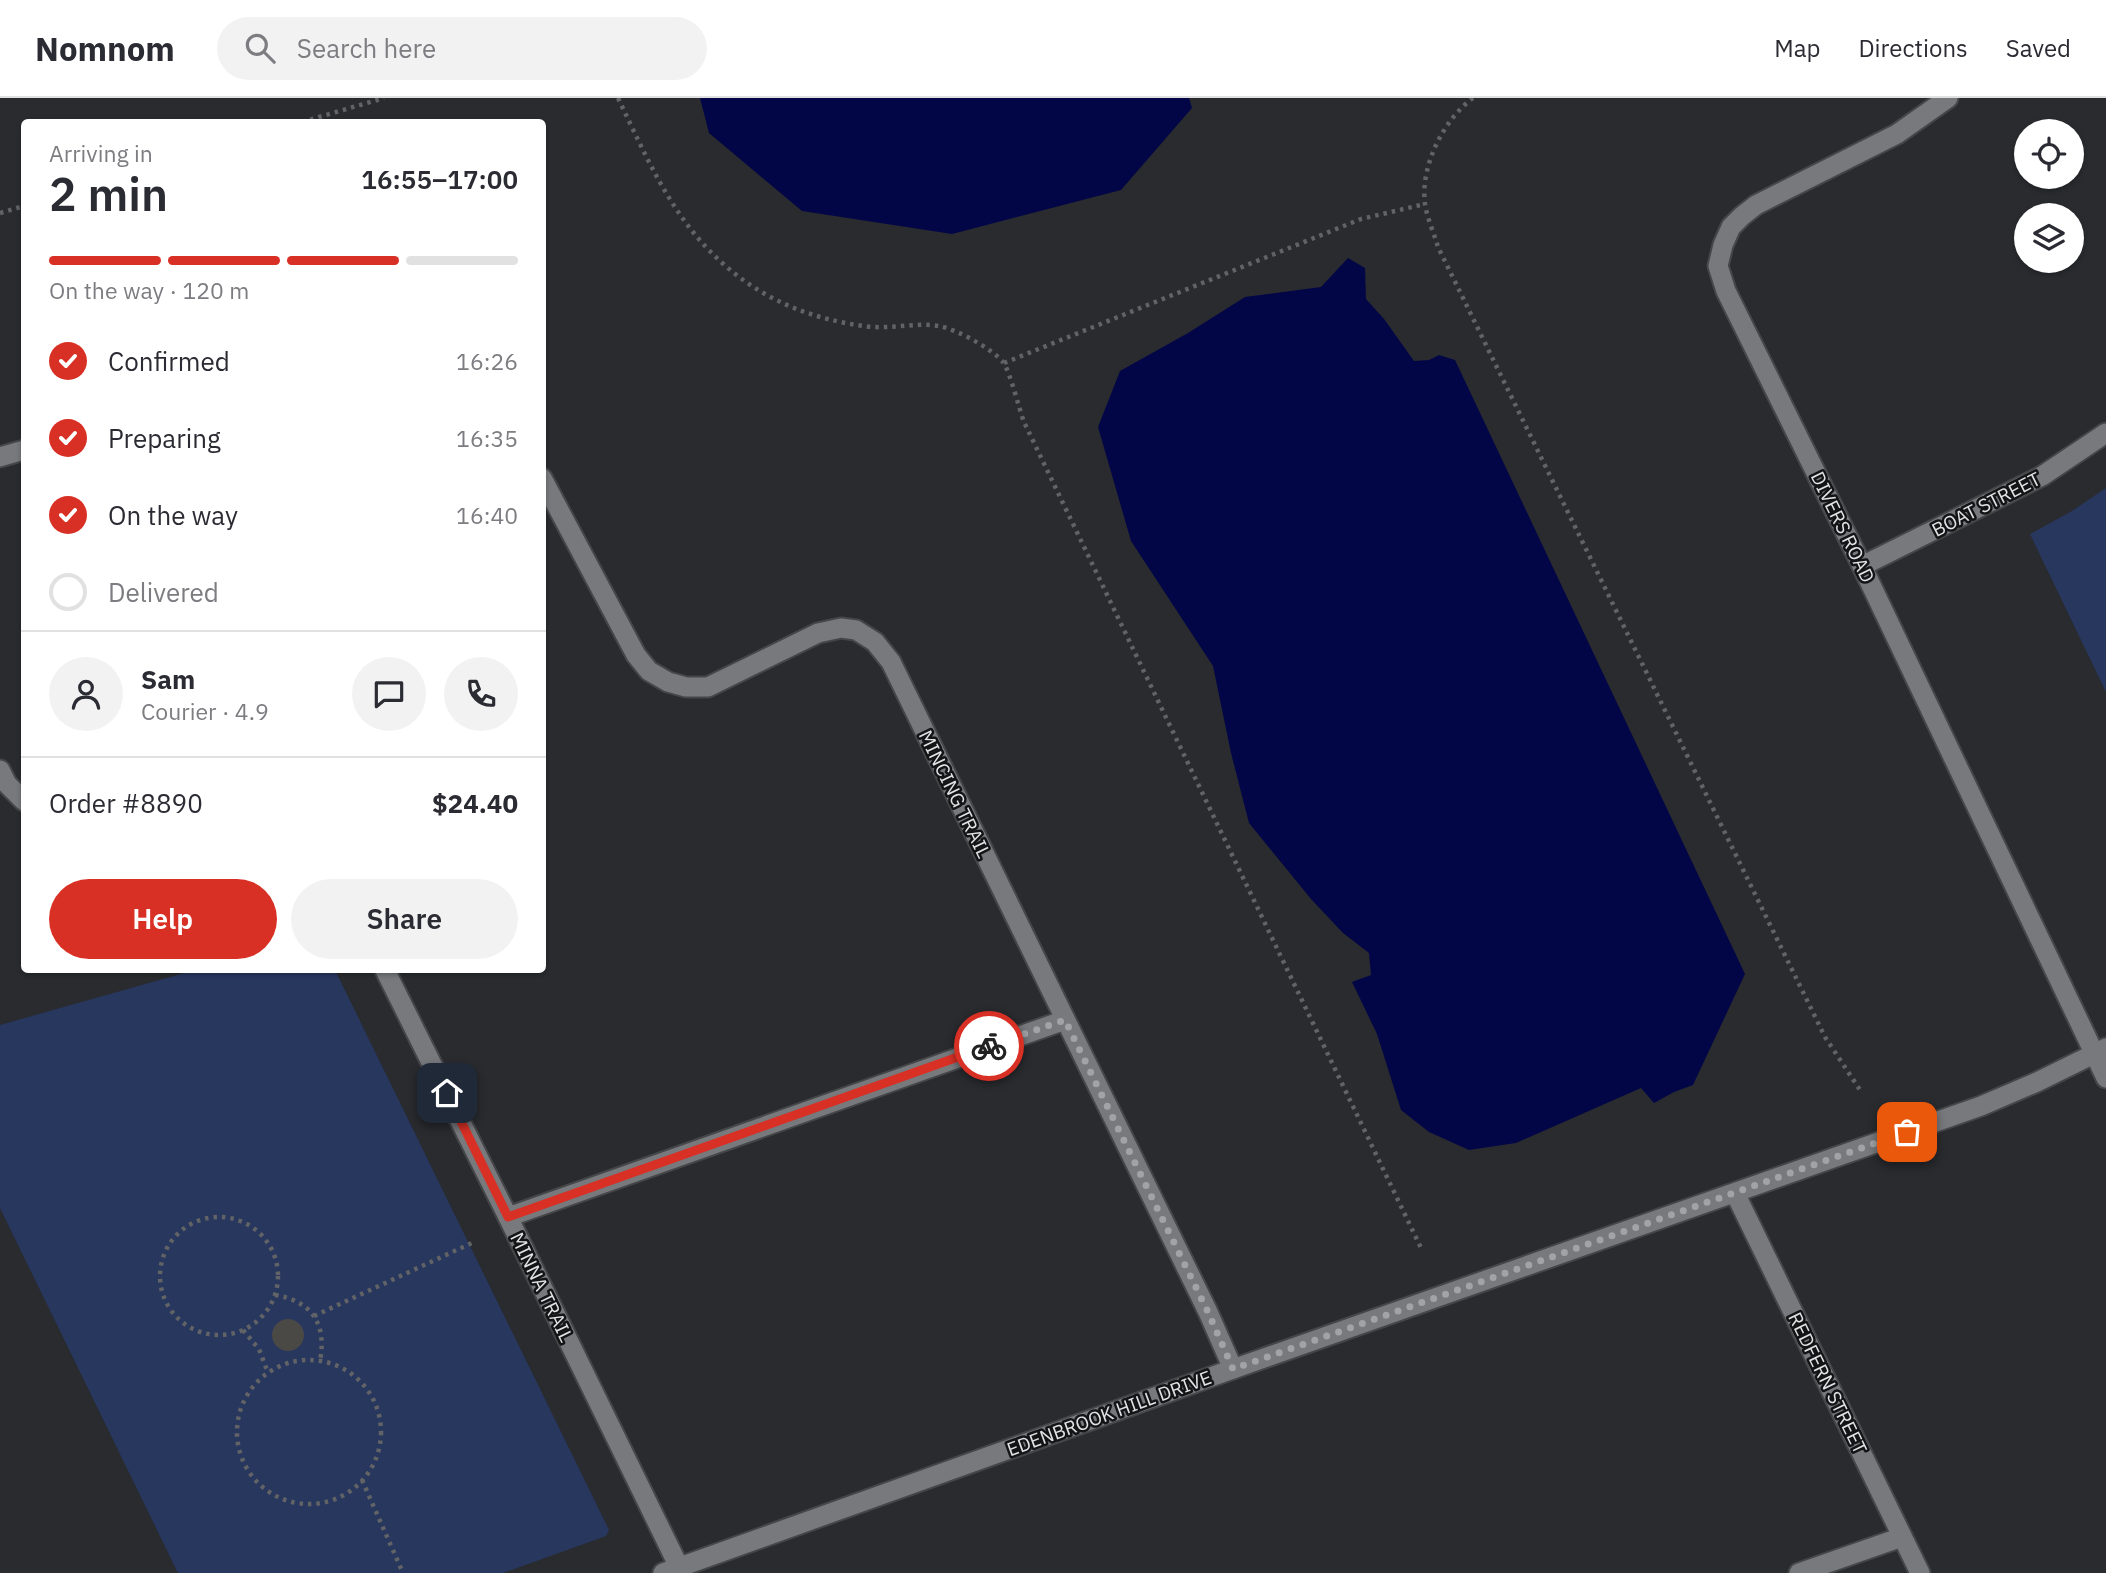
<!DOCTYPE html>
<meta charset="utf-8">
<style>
:root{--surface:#fff;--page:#f2f2f3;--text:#2b2b33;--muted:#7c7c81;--line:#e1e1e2;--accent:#d93025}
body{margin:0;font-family:"IBM Plex Sans",sans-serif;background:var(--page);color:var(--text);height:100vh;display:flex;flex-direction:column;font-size:26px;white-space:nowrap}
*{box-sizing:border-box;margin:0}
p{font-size:23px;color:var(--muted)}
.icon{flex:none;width:38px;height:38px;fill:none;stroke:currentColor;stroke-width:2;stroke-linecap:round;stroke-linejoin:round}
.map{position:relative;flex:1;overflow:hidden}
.details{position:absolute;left:21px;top:21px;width:525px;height:854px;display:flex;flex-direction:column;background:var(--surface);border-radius:7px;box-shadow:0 2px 5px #0004}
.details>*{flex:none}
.buttons{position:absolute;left:2014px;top:21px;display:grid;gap:14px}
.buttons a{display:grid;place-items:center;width:70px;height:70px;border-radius:50%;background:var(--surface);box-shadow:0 2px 5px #0004;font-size:35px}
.pin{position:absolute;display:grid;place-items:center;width:60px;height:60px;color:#fff;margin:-30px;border-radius:14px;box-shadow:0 4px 10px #0006}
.courier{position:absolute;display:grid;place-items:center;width:70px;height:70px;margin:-35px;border:5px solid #d93025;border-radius:50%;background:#fff;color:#222;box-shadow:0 2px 9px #0007}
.head em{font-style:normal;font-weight:600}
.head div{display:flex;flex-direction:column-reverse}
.head{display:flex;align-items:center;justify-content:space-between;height:119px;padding:0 28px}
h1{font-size:46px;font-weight:600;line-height:52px}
.bar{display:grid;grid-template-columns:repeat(4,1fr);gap:10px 7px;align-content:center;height:84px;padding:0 28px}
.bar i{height:9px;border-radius:5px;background:var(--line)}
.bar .on{background:var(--accent)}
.bar p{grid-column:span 4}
.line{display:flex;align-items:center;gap:18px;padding:0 28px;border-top:2px solid var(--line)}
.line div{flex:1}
.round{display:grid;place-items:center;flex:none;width:74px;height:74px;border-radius:37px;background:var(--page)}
ol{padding:0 28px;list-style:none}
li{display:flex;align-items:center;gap:21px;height:77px}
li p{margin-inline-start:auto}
li .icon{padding:7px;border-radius:50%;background:var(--accent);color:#fff;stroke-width:4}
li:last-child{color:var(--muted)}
li i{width:38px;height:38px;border:4px solid var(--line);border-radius:50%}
.cta{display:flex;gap:14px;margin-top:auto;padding:14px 28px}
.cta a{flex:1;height:80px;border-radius:42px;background:var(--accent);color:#fff;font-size:28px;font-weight:600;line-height:80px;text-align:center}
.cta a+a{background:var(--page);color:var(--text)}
header{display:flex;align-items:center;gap:42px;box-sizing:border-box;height:98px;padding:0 35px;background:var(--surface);border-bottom:2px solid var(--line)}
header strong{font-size:33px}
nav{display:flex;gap:38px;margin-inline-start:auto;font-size:24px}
.search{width:490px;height:63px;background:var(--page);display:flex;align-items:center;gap:18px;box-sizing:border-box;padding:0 24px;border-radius:38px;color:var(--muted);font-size:26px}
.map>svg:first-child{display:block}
.green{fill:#28375e}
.water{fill:#030646}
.building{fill:#4a4945}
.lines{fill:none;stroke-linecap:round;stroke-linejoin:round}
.minor-casing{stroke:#444648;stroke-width:23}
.tertiary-casing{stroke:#444648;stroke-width:23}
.path{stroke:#616366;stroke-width:4.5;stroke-dasharray:3.5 5;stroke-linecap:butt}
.minor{stroke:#77797d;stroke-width:19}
.tertiary{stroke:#77797d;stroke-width:19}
.done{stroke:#a1a3a5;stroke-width:7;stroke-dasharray:0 12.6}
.route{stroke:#d93025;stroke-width:9}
.labels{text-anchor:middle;stroke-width:5;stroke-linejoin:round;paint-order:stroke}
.street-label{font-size:19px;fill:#e2e3e5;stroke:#131415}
</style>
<header>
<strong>Nomnom</strong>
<div class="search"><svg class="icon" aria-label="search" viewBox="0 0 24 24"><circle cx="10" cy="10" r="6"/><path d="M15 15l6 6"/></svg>Search here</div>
<nav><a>Map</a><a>Directions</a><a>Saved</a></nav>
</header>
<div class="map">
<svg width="2106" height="1475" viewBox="0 0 2106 1475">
<rect width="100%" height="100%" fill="#292b2f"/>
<g class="green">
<polygon points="2106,390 2106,594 2030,436 2072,413"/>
<polygon points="195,872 335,872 609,1432 606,1438 503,1475 178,1475 0,1110 0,927"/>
</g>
<g class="water">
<polygon points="700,0 1189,0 1192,10 1121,92 952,136 802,113 709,35"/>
<polygon points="1348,160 1365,170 1366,201 1384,221 1414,263 1429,262 1439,257 1455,262 1745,876 1693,987 1674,994 1654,1005 1641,990 1516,1045 1469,1052 1429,1034 1401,1012 1377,936 1352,884 1371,877 1369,855 1343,835 1311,801 1249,725 1231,655 1213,568 1131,443 1098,329 1120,273 1188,235 1245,199 1321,189"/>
</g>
<circle class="building" cx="288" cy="1237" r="16"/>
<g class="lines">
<g class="minor-casing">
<g id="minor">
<polyline points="1948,0 1897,36 1756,107 1742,118 1731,129 1723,147 1718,168 1726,193 1862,468 2106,980"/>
<polyline points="0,359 24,352"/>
<polyline points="542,380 636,557 649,573 668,584 686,589 708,589 818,535 841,530 856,532 875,544 891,564 1208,1214 1233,1271"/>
<polyline points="1862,468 2042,378 2106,335"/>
<polyline points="0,672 7,686 24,703"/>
<polyline points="385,872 508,1119 679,1469"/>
<polyline points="1735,1095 1920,1475"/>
<polyline points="508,1119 1065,922"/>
<polyline points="1799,1475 1902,1439"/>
</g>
</g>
<g class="tertiary-casing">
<polyline id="tertiary" points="663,1475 1233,1271 1981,1008 2037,984 2106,950"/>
</g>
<g class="path">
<path d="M618,0c36,75 64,143 137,190 33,21 71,33 109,38 24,4 52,-4 75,0 17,3 52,22 64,36 7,9 16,47 21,60l398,828"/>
<path d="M1473,0c-30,22 -53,69 -48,106 2,14 9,29 13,43l387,790 37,56"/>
<polyline points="302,24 384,0"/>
<polyline points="0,115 24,108"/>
<polyline points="1004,265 1361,121 1425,106"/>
<circle cx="219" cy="1178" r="59"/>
<path d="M275,1197c37,6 52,29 45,66"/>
<polyline points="314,1218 474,1144"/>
<polyline points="243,1232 259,1251 268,1275"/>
<circle cx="309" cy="1334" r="72"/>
<polyline points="362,1382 403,1475"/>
</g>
<use href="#minor" class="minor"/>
<use href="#tertiary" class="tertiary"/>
</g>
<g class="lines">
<polyline class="done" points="989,948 1065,922 1208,1214 1233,1271 1907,1034"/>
<polyline class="route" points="447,995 508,1119 989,948"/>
</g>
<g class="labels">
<g class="street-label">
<text transform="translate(1986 406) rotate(-27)" y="7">BOAT STREET</text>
<text transform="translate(1843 429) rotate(64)" y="7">DIVERS ROAD</text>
<text transform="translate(955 696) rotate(64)" y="7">MINCING TRAIL</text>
<text transform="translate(542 1189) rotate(64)" y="7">MINNA TRAIL</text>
<text transform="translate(1828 1285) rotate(64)" y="7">REDFERN STREET</text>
<text transform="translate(1109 1315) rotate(-20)" y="7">EDENBROOK HILL DRIVE</text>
</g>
</g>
</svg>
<div class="buttons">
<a><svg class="icon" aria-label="locate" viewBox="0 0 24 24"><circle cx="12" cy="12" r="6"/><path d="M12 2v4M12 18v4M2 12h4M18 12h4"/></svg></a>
<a><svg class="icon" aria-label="layers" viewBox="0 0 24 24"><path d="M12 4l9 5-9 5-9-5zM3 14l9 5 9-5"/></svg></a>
</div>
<div class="pin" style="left:1907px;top:1034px;background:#ea580c"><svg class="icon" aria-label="bag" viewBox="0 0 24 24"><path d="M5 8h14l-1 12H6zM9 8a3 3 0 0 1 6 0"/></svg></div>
<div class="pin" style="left:447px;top:995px;background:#1f2937"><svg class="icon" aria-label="home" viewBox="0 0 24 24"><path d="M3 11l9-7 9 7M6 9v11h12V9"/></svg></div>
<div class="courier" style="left:989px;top:948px"><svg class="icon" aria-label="bike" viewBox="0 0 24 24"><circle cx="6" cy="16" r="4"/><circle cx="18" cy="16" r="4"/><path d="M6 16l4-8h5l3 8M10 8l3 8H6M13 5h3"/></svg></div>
<section class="details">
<div class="head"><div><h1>2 min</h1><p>Arriving in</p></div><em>16:55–17:00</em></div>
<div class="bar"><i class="on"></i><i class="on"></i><i class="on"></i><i></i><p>On the way · 120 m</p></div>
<ol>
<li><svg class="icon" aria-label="check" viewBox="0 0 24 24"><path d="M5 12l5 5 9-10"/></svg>Confirmed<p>16:26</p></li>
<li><svg class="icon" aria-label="check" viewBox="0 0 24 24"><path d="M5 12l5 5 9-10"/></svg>Preparing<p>16:35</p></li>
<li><svg class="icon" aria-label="check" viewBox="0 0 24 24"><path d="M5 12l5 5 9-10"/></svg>On the way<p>16:40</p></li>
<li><i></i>Delivered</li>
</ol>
<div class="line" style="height:126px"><a class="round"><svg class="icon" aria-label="person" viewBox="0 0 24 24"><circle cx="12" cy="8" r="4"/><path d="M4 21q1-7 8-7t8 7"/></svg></a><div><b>Sam</b><p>Courier · 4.9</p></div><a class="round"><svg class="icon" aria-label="chat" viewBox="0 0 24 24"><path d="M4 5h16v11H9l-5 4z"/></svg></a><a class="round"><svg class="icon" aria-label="phone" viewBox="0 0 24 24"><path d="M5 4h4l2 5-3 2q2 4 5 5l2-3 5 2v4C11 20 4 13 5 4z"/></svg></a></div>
<div class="line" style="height:91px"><div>Order #8890</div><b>$24.40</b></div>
<div class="cta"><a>Help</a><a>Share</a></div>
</section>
</div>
